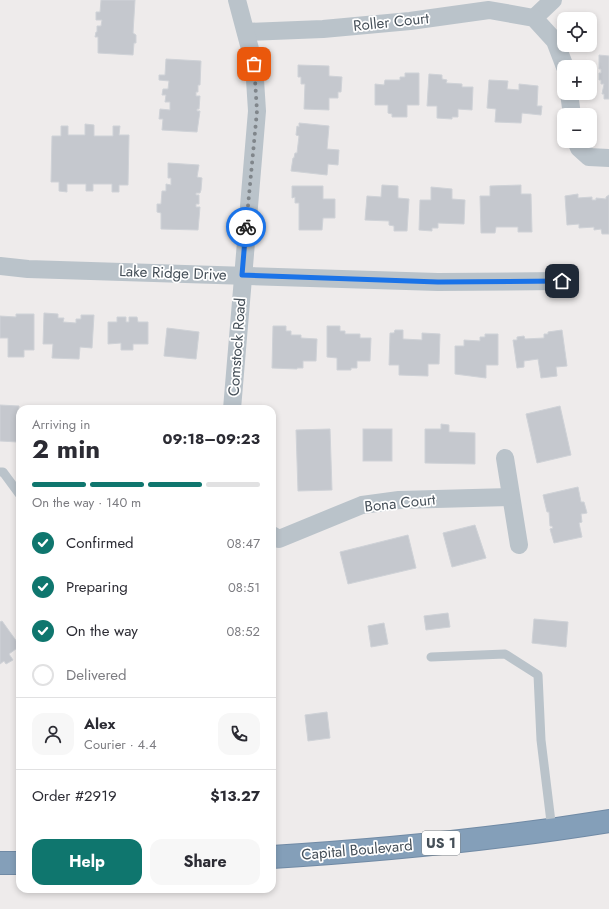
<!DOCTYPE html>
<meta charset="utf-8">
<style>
:root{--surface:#fff;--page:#f7f7f7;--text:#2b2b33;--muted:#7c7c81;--line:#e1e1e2;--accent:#0f766e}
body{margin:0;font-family:Jost,sans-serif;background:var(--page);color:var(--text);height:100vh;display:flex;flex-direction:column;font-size:15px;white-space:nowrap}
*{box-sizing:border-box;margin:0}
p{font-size:13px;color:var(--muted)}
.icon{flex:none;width:22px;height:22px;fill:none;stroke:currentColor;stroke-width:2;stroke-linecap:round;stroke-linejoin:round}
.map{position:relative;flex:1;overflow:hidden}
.details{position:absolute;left:16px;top:405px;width:260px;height:488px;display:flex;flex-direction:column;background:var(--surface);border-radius:12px;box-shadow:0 2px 6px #0003}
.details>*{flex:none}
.controls{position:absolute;left:557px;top:12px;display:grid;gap:8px}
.controls a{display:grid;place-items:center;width:40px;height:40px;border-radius:8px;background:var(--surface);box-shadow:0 2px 6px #0003;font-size:20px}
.pin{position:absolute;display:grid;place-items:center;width:34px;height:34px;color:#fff;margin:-17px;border-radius:8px;box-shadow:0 2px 6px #0006}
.courier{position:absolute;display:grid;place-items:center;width:40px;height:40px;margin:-20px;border:3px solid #1a73e8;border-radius:50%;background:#fff;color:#222;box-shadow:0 1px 5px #0007}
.overview em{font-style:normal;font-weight:700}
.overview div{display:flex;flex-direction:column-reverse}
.overview{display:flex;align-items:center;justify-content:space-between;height:68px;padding:0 16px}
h1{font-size:26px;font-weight:700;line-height:30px}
.bar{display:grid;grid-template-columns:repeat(4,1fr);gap:6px 4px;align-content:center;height:48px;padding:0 16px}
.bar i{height:5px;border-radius:3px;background:var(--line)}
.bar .active{background:var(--accent)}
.bar p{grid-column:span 4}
.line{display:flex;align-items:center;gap:10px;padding:0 16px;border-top:1px solid var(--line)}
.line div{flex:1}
.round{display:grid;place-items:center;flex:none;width:42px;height:42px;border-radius:12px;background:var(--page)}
ol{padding:0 16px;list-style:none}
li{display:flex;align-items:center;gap:12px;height:44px}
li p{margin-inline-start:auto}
li .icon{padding:4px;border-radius:50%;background:var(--accent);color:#fff;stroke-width:4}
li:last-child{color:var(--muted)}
li i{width:22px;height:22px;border:2px solid var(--line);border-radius:50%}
.primary-button{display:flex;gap:8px;margin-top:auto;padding:8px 16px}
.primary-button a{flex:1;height:46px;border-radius:12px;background:var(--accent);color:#fff;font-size:16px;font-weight:700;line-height:46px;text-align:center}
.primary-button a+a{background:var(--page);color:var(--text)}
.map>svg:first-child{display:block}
.building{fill:#c5c8ce;stroke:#cfd2d7}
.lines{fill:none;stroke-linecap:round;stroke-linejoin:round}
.highway-casing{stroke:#708aa5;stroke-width:24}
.lane{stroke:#bac3ca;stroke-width:9}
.street{stroke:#bac3ca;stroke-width:18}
.highway{stroke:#849fb9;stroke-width:22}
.done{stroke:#80868b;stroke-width:4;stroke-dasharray:0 7.2}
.route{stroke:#1a73e8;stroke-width:5}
.labels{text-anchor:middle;stroke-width:3.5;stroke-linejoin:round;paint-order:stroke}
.shield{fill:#fff;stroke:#7d848a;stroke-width:1}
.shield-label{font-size:14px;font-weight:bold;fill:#454f58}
.street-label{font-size:15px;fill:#454f58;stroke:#fff}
</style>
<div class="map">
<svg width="609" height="909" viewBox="0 0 609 909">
<rect width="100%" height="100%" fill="#eeebeb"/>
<g class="building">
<polygon points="101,0 135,0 133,33 136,35 136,43 134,43 133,55 98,53 98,37 95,37 96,32 97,32 97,26 101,26 102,20 96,20 96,12 100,12"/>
<polygon points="599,55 609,56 609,99 604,99 604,94 602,94 604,84 601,84 601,80 599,80 599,73 601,73 601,69 599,69"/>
<polygon points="166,59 201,61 200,85 198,85 198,92 196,92 196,96 200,96 199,109 197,109 197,111 200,111 197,132 162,130 163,119 159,119 160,109 170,110 170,102 165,102 166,95 162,95 163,89 168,89 169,81 159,80 159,75 165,75"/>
<polygon points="298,65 329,66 329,76 342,77 341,92 338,92 338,98 329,98 329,110 304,109 305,84 301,84 301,77 298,77"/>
<polygon points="405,73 419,73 419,105 407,105 407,117 392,117 392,114 388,113 388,105 375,105 375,84 384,85 385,80 400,80 400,77 405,77"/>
<polygon points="429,74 442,75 442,79 447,80 446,83 462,84 462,87 473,87 472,110 458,109 458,117 452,117 452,119 437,118 437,106 427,106"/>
<polygon points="489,80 508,81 507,89 519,90 519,84 538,86 537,106 542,106 541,115 522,113 521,123 495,122 496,109 487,108"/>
<polygon points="299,123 329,126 327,149 339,150 338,165 328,164 327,175 291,171 293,158 294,158 295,153 297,153 299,136 296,135 297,126 299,127"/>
<polygon points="85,124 94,125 94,136 113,136 113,126 120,126 119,135 129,135 128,185 119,185 119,192 112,192 112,184 93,184 93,191 86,191 86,184 67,184 67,192 59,191 59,182 51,182 52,136 61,136 61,126 68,126 68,135 85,135"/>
<polygon points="168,163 199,165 197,177 202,178 201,190 200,193 196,193 196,195 199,195 199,204 196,204 196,207 200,207 198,230 161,229 161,213 157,212 157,204 161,204 162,191 166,191 166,184 171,185 171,178 168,178"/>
<polygon points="382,185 398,186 398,198 409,199 407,231 394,231 394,226 389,225 389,221 365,220 367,196 381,197"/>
<polygon points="521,185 521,194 531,194 532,232 518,232 518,227 496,227 495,233 481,233 480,196 490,196 490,186"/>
<polygon points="292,186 323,186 323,199 335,199 335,218 323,218 322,230 299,230 299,203 295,203 295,197 292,198"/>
<polygon points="431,187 452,189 452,199 465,200 464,224 438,223 438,228 432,228 432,231 419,230 420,200 431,200"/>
<polygon points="578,194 578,198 592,197 592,200 596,200 596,198 606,199 606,197 609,195 609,234 602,234 601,229 594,230 594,227 579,228 579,224 567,225 565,196"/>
<polygon points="44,313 58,314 58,318 64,318 63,322 76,323 76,319 81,319 81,315 94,315 92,348 80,347 79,359 52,358 53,344 43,344"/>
<polygon points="16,314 34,314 34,350 24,350 24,357 8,357 8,338 0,338 0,316 16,317"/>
<polygon points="117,317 126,317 126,322 129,322 129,317 137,317 138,322 148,322 148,344 133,344 133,350 121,350 121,343 108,344 108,322 117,322"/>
<polygon points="273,326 286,326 286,331 291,331 291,335 301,335 301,338 317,339 316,361 303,361 303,368 297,368 297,369 272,368"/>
<polygon points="327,326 340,326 340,331 345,331 345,334 360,334 360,338 371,338 370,361 357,361 357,368 351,368 351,370 337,370 337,358 327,357"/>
<polygon points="167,328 199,332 196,359 164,356"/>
<polygon points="395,330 403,330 403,339 422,340 422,333 440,334 439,364 428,364 428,376 399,375 399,365 389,365 390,333 394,333"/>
<polygon points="562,330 567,366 556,367 557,376 541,378 538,359 524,361 524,367 517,368 513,340 517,340 517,337 524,336 525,339 544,338 544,334 548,334 548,332"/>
<polygon points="485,334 498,334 498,365 486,365 486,378 455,374 455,346 464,346 464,340 480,341 480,337 485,337"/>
<polygon points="0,405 19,406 17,442 0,441"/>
<polygon points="560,406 571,455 537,463 526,414"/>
<polygon points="441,424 449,425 449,432 475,433 475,464 425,463 425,429 441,429"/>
<polygon points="330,429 332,490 298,491 296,430"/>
<rect x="363" y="429" width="29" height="32"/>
<polygon points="578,487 581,502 584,502 587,513 581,514 582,522 579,523 582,537 554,543 550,529 553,528 552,526 550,526 549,512 547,512 543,495"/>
<polygon points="475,525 486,558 452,567 443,533"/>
<polygon points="408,535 416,568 348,584 340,552"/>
<polygon points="448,613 450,627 426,630 424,616"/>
<polygon points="534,619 568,622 566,647 532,643"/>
<polygon points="2,621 20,646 9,654 13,660 6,664 4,661 0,664 0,622"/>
<polygon points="384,623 388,644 371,647 368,626"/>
<polygon points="327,712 330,738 308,741 305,715"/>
</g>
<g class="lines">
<g class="highway-casing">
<g id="highway">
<path d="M272,857c113,-7 225,-18 337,-36"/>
<polyline points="0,863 20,863"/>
</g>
</g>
<g class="lane">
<polyline points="0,472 3,472 20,495"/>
<polyline points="431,657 505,654 538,675 541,740 552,830"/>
</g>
<g class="street">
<polyline points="534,18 553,0"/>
<polyline points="246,32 323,29 410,21 489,10 534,18 555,41 565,67"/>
<polyline points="569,93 572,115"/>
<polyline points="576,141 579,148 589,157 609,158"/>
<polyline points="0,266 28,269 438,282 562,281"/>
<polyline points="232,409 257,111 254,64 237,0"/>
<polyline points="505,458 519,545"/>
<polyline points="272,535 279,539 362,505 399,500 510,497"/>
</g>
<use href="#highway" class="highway"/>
</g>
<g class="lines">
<polyline class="done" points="246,227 257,111 254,64"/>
<polyline class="route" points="246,227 242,275 438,282 562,281"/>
</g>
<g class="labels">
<rect class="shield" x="422" y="831" width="38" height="24" rx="3"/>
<g class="shield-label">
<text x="441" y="848">US 1</text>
</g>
<g class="street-label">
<text transform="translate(391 22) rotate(-6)" y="5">Roller Court</text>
<text transform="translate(173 273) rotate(2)" y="5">Lake Ridge Drive</text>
<text transform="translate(237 347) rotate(-86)" y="5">Comstock Road</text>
<text transform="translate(400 503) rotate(-6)" y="5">Bona Court</text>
<text transform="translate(357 850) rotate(-5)" y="5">Capital Boulevard</text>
</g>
</g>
</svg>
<div class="controls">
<a><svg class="icon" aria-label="locate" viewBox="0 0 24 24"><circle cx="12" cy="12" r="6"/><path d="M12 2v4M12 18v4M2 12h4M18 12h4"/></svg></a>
<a>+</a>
<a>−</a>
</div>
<div class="pin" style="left:254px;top:64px;background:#ea580c"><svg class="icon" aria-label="bag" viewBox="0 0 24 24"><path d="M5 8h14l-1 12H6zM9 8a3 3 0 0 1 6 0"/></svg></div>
<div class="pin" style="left:562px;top:281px;background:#1f2937"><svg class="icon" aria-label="home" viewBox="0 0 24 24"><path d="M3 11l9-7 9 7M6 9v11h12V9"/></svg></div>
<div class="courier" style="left:246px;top:227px"><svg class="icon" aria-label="bike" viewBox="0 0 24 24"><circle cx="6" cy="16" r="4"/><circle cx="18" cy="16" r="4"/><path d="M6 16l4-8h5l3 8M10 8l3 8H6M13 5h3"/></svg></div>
<section class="details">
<div class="overview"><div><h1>2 min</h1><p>Arriving in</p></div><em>09:18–09:23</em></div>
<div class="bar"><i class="active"></i><i class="active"></i><i class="active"></i><i></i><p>On the way · 140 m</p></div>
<ol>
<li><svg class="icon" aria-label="check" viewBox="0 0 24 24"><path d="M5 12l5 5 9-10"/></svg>Confirmed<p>08:47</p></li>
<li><svg class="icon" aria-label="check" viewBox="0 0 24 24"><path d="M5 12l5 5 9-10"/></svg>Preparing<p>08:51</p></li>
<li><svg class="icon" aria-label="check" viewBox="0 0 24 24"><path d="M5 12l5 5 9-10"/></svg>On the way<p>08:52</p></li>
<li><i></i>Delivered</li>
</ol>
<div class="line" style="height:72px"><a class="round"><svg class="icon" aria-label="person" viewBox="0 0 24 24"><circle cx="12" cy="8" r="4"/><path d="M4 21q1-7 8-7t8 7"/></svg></a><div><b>Alex</b><p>Courier · 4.4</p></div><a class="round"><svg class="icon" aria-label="phone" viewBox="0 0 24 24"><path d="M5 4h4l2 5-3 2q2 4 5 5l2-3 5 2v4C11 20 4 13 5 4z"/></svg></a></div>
<div class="line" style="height:52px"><div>Order #2919</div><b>$13.27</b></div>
<div class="primary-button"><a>Help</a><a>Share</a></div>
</section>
</div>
